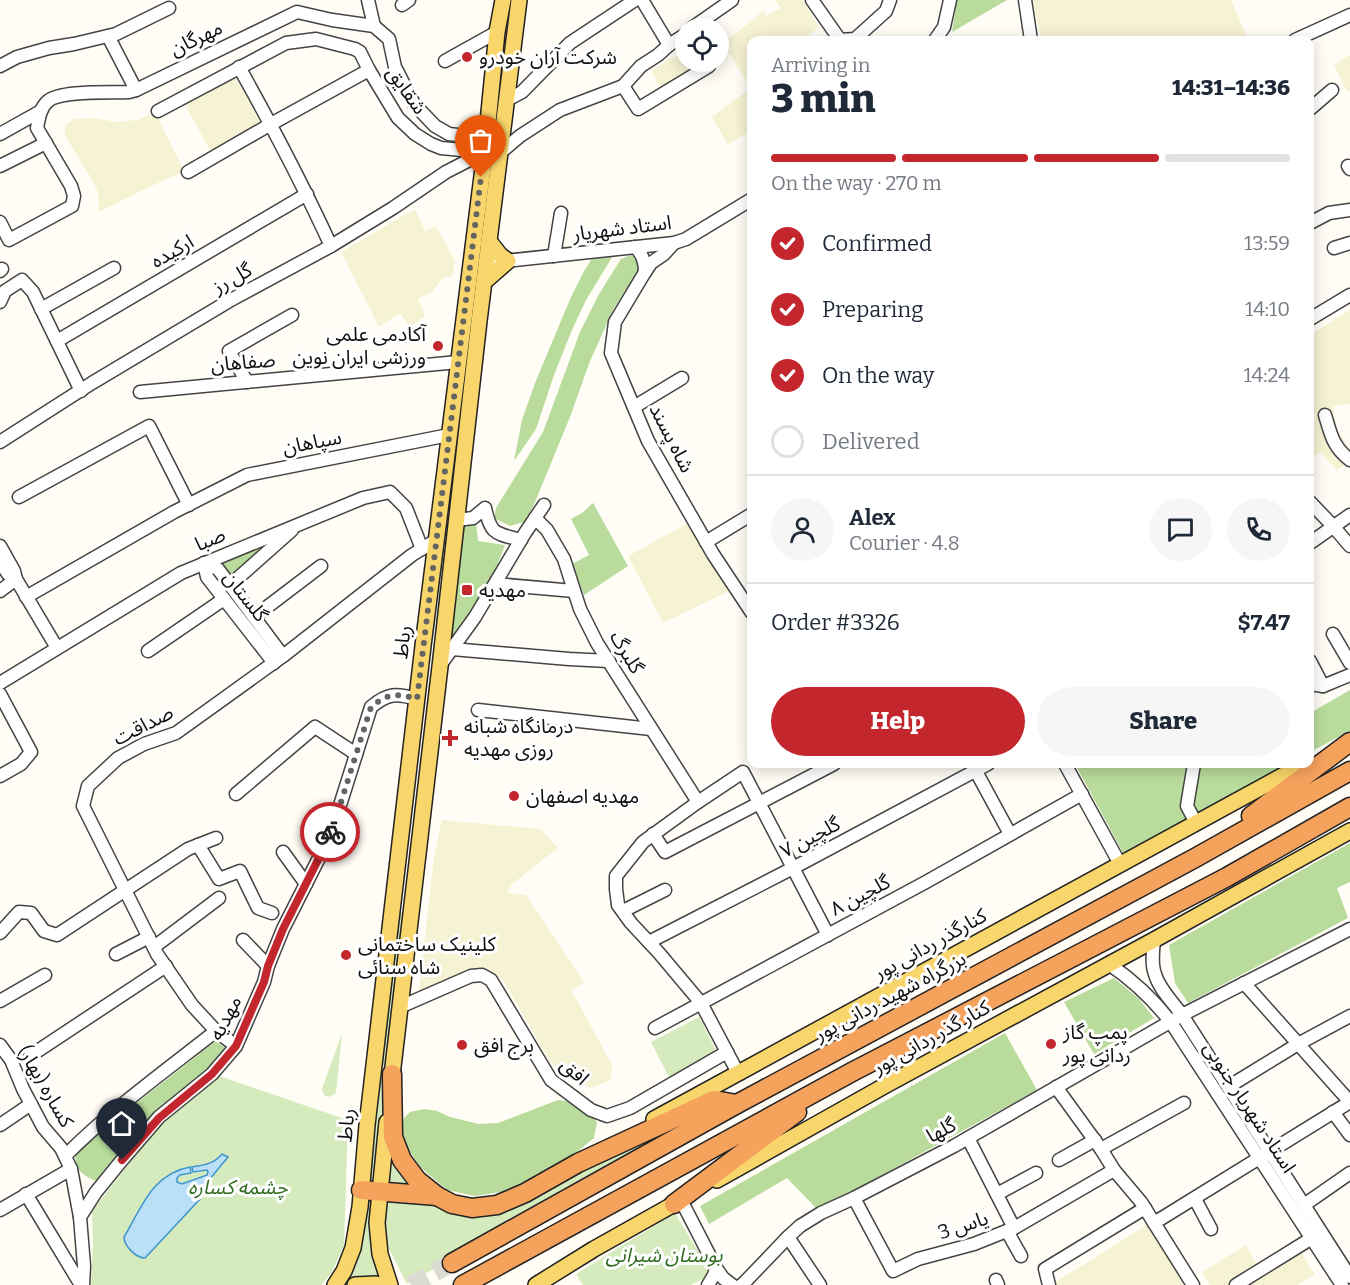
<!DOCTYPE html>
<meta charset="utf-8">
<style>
:root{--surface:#fff;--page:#f6f6f7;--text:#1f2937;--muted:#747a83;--line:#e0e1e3;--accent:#c4262e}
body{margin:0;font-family:Bitter,"Noto Sans Arabic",serif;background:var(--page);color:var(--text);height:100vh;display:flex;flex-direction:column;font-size:22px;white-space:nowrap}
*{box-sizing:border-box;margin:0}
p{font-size:20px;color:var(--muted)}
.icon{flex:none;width:33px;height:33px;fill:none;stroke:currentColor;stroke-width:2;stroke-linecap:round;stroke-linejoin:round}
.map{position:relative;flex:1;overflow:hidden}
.side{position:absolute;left:747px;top:36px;width:567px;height:732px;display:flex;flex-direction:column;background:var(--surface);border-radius:12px;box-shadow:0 3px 15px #0003}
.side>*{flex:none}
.controls{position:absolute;left:675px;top:18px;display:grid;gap:12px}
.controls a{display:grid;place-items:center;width:54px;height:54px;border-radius:50%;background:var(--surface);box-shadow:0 3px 15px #0003;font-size:30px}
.pin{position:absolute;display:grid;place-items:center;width:51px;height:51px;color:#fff;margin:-62px -26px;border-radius:50% 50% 50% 0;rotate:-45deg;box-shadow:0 0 6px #0007}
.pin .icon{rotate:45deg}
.courier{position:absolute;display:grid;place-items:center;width:60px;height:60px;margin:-30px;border:4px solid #c4262e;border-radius:50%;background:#fff;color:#222;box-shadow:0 2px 8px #0007}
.headline em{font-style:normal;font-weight:800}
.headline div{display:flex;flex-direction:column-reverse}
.headline{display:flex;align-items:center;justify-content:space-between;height:102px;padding:0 24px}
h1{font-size:39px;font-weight:800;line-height:45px}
.bar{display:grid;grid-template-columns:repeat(4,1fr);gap:9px 6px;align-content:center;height:72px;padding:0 24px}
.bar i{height:8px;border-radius:4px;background:var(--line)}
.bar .active{background:var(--accent)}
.bar p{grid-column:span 4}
.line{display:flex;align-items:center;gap:15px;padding:0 24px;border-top:2px solid var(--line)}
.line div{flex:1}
.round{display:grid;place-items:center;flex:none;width:63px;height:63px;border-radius:32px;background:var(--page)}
ol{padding:0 24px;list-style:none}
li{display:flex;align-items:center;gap:18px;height:66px}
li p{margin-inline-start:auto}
li .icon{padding:6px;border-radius:50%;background:var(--accent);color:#fff;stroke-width:4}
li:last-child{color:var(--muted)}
li i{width:33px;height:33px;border:3px solid var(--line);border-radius:50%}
.cta{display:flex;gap:12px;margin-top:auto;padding:12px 24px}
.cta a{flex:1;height:69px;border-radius:36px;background:var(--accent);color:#fff;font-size:24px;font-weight:800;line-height:69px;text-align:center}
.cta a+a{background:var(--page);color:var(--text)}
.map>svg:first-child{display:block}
.farmland{fill:#f6f3d4}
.green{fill:#d5ebbd}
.forest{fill:#b9dc9c}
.water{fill:#b9e0f7;stroke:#3f96cf;stroke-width:1.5}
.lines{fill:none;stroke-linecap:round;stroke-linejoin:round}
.highway-tunnel{stroke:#dbdad3;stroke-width:18;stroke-dasharray:18 9;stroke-linecap:butt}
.minor-casing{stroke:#444;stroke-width:15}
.major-casing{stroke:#222;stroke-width:18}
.highway-casing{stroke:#222;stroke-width:21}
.minor{stroke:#fff;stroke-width:12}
.major{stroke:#f9d66b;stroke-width:15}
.highway{stroke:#f5a25d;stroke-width:18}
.done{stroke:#646461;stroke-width:6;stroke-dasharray:0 10.8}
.route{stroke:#c4262e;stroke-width:8}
.poi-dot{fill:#c4262e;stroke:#fff;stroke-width:2}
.labels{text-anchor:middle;stroke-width:6;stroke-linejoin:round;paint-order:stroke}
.street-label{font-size:20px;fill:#111;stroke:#fff}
.poi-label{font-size:20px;fill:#111;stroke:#fff;text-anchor:start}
.park-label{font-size:20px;font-style:italic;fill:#2f6b1f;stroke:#fff}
</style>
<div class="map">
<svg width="1350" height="1285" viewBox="0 0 1350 1285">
<rect width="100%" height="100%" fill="#fffdf5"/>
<g class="farmland">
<polygon points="775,0 803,0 819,27 804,39 805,40 752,40 751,130 728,145 712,117 751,88 722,42 740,30 763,11 766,16 781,8"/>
<polygon points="1033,0 1231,0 1248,40 1041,40"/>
<polygon points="685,53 686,62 692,62 702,76 667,99 651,71 669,59"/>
<polygon points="1350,55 1350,90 1347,92 1334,65"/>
<polygon points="233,72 261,124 211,152 182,99"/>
<polygon points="155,112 184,171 143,190 99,212 98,192 90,176 65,136 65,125 74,119 94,118 115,122 138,120"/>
<polygon points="415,209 425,231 436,226 455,261 452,277 445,277 438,283 433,291 418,299 425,316 410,327 400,313 379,327 341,252"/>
<polygon points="1350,310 1350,404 1333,406 1337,430 1350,449 1350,461 1337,470 1320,452 1310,459 1310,335"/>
<polygon points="688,523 729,591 663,623 628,556"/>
<polygon points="442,820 541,829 558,848 512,884 507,893 526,895 584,982 572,991 612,1065 611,1080 590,1088 564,1075 549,1060 503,980 488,972 466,979 452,977 419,991 434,856"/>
<polygon points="1147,1225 1186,1285 1056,1285 1054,1283"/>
<polygon points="1246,1245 1261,1271 1300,1250 1315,1275 1297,1285 1210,1285 1202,1272"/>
</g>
<g class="green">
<polygon points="399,912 404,912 402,937 374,1181 366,1182"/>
<polygon points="699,1017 720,1058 672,1083 651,1042"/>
<polygon points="342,1033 336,1093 329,1097 324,1095 322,1089"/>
<polygon points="219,1076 348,1120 344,1245 332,1272 321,1285 91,1285 93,1243 92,1211 160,1124"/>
<polygon points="671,1127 674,1135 407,1284 388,1247 385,1223 388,1200 445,1207 517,1206 634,1145"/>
<polygon points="394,1149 426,1191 387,1185"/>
<path d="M365,1198l6,1 -2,31 2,17 14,35c-14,-9 -23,-6 -38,-1l7,-15 6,-19z"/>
<polygon points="675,1213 712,1274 691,1285 583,1285 576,1274"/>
</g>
<g class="forest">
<polygon points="957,0 1007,0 952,32"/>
<polygon points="614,254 586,300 572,330 554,375 536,429 514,461 522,420 535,383 571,297 584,271 593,257"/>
<polygon points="631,255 639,259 637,277 625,291 614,308 590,361 570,417 533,507 524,522 510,526 494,518 496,508 543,432 580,332 599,294 621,259"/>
<polygon points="593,503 628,566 584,595 572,564 589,555 571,519 582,513"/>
<polygon points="476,522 478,541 505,545 493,576 472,613 450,642 463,525"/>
<polygon points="287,534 231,579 219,563"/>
<polygon points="1350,690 1350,731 1310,752 1310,713"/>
<polygon points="1075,764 1289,764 1123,853"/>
<polygon points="1350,843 1350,882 1337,888 1348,918 1188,1003 1175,983 1169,945"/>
<polygon points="1114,978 1138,998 1154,1018 1094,1054 1064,1002"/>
<polygon points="1005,1033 1037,1090 818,1210 787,1178 709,1224 700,1206"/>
<path d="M216,1041l9,7c-17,27 -45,41 -68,63 -23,21 -42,46 -61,70 -16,-7 -19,-10 -21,-27l23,-21z"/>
<polygon points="558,1100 575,1102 588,1109 597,1123 594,1138 577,1152 507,1191 475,1196 447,1190 420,1167 403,1141 399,1123 410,1112 424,1109 437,1111 450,1117 479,1124 498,1123"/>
</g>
<path class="water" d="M222,1154l6,3 -23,28 -5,14 -55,59c-9,0 -21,-12 -21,-21 18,-30 28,-63 66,-70l1,6 -11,2 -3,3v4l5,2 25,-9 1,-3 -1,-2 -14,2 -1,-5c12,-2 22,-3 30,-13z"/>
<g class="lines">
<polyline class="highway-tunnel" points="411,1285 452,1263"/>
<g class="minor-casing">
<g id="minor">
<polyline points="368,0 374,26"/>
<polyline points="642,0 669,45"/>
<polyline points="812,0 840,40 855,39 886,11 890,0"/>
<polyline points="1025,0 1031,40"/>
<polyline points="402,5 409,0"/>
<polyline points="692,28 732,0"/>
<polyline points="108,36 136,90"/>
<polyline points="935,40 944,27 950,0"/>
<polyline points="1295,40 1350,15"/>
<polyline points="445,61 497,32"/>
<polyline points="0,66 17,57 49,48 74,44 116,34 169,8"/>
<path d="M239,67c33,59 64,118 92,179"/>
<polyline points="623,86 638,109 709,66"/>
<polyline points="507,100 522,92 570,43 635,0"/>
<polyline points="1310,109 1332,90"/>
<polyline points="158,111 286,43 316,39 355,49 360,52 369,70"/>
<polyline points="0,134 41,111"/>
<polyline points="500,153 520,136 560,110 623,86 641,66 658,55 669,45 686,34"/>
<polyline points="0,166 46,143"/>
<polyline points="1348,166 1350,169"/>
<polyline points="188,172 271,124 369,70 398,118 415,134 431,144 441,148 483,152"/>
<path d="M0,222l9,18 63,-34 2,-10 -3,-10 -34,-58c2,-10 3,-20 11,-27 13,-11 63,-8 81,-9l7,-2 161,-78 35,8 42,6 15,13 6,28 19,37 21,22 14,8 17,2 20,-1"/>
<polyline points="1310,223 1329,213 1350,210"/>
<path d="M635,247c8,7 10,15 10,25l6,-9 13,-9 10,-11"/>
<polyline points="1334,248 1350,243"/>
<polyline points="554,256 561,213"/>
<polyline points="486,263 674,243 686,239 752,199"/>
<polyline points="0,271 2,269"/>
<polyline points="645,272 615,322 611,353 648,441 713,554 752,613"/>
<polyline points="0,302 5,291 22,280 33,292 81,391"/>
<polyline points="41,309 114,268"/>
<polyline points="1310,319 1350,295"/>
<polyline points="57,341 307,194"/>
<polyline points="247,382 229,351 292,315"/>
<polyline points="140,392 458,362"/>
<polyline points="634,407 682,378"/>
<path d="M1325,415c6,20 8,32 25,45"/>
<polyline points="0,442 92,383 229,301 331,246 393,208 446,172 485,152"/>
<polyline points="19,497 149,426 189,505"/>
<polyline points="1310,502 1333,526 1350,546"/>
<polyline points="535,518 547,530 564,559 580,609 597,643 698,802"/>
<path d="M457,520l16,-2 12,-10c6,27 10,25 36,32"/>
<polyline points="706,542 752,514"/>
<polyline points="1310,543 1350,515"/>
<polyline points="0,546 14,571 16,579 8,574 0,562"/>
<polyline points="204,563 218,569 283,656"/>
<polyline points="204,563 207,577 274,663"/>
<polyline points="495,584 574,591"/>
<polyline points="230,585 292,530"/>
<polyline points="0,591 16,579 57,648"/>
<polyline points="26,597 174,512 247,475 449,435"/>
<polyline points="254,617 321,566"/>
<polyline points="1333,634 1350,663"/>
<polyline points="452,649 569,659 609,661"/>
<polyline points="148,651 224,599"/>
<polyline points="1310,661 1323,686"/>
<polyline points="441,664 475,617 525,533 544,505"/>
<polyline points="0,683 181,573 363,498 390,492 406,508 422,549"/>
<polyline points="1310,684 1323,686 1350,675"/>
<polyline points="0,694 31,752 21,764 0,776"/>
<polyline points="478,710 651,729"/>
<polyline points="972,764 1010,834"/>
<polyline points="1065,764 1120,864"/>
<polyline points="1194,764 1187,806 1196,823"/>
<polyline points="236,794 315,727 356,754"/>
<polyline points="653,834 665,852 834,764"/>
<polyline points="198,845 219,879 240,871 258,908 272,913"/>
<polyline points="283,852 306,884"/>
<polyline points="623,911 665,890"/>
<polyline points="0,933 19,912 31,913 44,931 57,935 188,849 216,838"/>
<polyline points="243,940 268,966"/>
<path d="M1154,940c-1,10 -3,24 1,34 4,15 18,28 27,41l168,262"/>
<polyline points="649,942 793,868 988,764"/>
<polyline points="154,947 219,898"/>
<polyline points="116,954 149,937"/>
<path d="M1109,964c25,17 43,34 61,57l172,264"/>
<polyline points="1244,983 1350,1102"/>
<polyline points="0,1001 45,975"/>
<polyline points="400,1007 471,976 482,975 491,980 551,1080 591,1110 607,1116 630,1108 727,1052"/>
<polyline points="655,1028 926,882 1082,794"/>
<polyline points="0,1045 11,1060 23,1089 43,1127 61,1148 71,1169 80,1217 84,1266 83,1285"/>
<polyline points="236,1046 216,1031 192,1005 157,954 83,806 88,786 118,758 144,744 176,733 283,656 412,555 436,540"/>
<polyline points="30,1056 166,966"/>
<polyline points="738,1073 701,1003 659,953 631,923 618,905 616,889 616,876 643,842 698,802 743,772 828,935"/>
<polyline points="1056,1087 1101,1149 1114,1170 1141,1202 1193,1285"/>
<polyline points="1228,1087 1298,1044 1350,1016"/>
<polyline points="1333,1112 1350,1135"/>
<polyline points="0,1125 31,1104"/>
<polyline points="968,1138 1014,1228"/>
<polyline points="1101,1149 1184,1103"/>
<path d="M66,1155c45,-45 99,-84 150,-124"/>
<polyline points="1059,1160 1095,1140"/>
<polyline points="26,1194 81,1285"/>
<polyline points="997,1194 1036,1173"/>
<polyline points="854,1198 893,1271 918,1259 974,1244 1014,1228 1114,1170"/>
<polyline points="1195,1199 1211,1229"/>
<polyline points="681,1200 716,1268 714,1275 708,1285"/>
<polyline points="1304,1205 1350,1173"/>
<polyline points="0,1210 71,1169"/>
<path d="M80,1217l16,-25 26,-32 37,-43 53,-43 24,-28 28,-64 4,-16 15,-37 36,-71 17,-40 35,-111c17,-14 25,-14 46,-8"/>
<polyline points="1154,1223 1350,1102"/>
<polyline points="1007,1231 1021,1256"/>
<polyline points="788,1237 820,1285"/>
<polyline points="716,1268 723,1278 732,1285"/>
<polyline points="996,1280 998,1285"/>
<polyline points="741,1285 743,1284 788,1237 800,1226 821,1213 854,1198 954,1146 1182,1015 1350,929"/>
<polyline points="1049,1285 1045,1269 1145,1208"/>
<polyline points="1236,1285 1312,1238"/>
</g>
</g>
<g class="major-casing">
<g id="major">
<polyline points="484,282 508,261 500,255 489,241"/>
<polyline points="391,1084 441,658 479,321 519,0"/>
<polyline points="654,1119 1304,764"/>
<polyline points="387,1122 377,1223 380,1254 390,1285"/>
<polyline points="717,1180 886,1085 1154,940 1350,831"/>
<polyline points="335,1285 344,1271 353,1248 360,1207 367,1125 423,646 485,152 497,32 503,0"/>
<polyline points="355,1285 376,1284 381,1285"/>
<polyline points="536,1285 594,1249 683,1199"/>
</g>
</g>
<g class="highway-casing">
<g id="highway">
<polyline points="1251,816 1350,742"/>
<polyline points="392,1074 393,1137 402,1160 417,1180 437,1196 452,1204 472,1208 497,1205 525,1193 578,1163 714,1100 737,1104"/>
<polyline points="361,1190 437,1196"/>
<polyline points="674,1204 797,1112"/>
<polyline points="452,1263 737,1104 1195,858 1350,771"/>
<polyline points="463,1285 852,1072 1227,877 1350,807"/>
</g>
</g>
<use href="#minor" class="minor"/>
<use href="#major" class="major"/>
<use href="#highway" class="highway"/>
</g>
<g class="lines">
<path class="done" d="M330,832l6,-14 35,-111c17,-14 25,-14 46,-8l64,-522"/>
<polyline class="route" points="122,1160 159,1118 212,1074 236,1046 264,982 268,966 283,929 319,858 330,832"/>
</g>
<g class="poi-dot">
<circle cx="467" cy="57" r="6"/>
<circle cx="438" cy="346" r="6"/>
<rect x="461" y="584" width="12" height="12" rx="3"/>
<path d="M447 729h6v6h6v6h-6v6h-6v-6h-6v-6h6z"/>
<circle cx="514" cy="796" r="6"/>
<circle cx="346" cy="955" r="6"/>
<circle cx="1051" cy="1044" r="6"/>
<circle cx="462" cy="1045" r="6"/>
</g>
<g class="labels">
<g class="street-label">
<text transform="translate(196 38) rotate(-26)" y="7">مهرگان</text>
<text transform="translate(407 90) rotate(55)" y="7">شقایق</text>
<text transform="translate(622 228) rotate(-7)" y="7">استاد شهریار</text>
<text transform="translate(172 251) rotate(-30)" y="7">ارکیده</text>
<text transform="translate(232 278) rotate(-29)" y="7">گل رز</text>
<text transform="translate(243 362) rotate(-5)" y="7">صفاهان</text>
<text transform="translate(672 438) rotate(63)" y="7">شاه پسند</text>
<text transform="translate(312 442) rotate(-11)" y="7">سپاهان</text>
<text transform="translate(210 539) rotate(-23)" y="7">صبا</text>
<text transform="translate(246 596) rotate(52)" y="7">گلستان</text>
<text transform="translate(402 642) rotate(-83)" y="7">رباط</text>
<text transform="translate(627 652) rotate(59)" y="7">گلبرگ</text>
<text transform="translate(143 725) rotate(-27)" y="7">صداقت</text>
<text transform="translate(810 837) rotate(-28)" y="7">گلچین ۷</text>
<text transform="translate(860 895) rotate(-28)" y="7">گلچین ۸</text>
<text transform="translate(930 944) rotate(-29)" y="7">کنارگذر ردانی پور</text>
<text transform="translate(890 996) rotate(-28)" y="7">بزرگراه شهید ردانی پور</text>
<text transform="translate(225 1018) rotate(-63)" y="7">مهدیه</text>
<text transform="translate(931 1037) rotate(-29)" y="7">کنار گذر ردانی پور</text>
<text transform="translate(575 1071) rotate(43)" y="7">افق</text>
<text transform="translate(46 1086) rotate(60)" y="7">کساره (بهار)</text>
<text transform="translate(1250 1107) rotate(57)" y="7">استاد شهریار جنوبی</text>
<text transform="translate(346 1125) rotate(-84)" y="7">رباط</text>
<text transform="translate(941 1130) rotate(-28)" y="7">گلها</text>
<text transform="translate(963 1225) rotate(-18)" y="7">یاس 3</text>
</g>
<g class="poi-label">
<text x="479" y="64">شرکت آران خودرو</text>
<text x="426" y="341" text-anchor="end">آکادمی علمی<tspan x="426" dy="23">ورزشی ایران نوین</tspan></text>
<text x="479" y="597">مهدیه</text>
<text x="464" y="733">درمانگاه شبانه<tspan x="464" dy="23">روزی مهدیه</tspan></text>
<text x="526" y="803">مهدیه اصفهان</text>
<text x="358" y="951">کلینیک ساختمانی<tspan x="358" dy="23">شاه سنائی</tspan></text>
<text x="1063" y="1039">پمپ گاز<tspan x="1063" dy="23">ردانی پور</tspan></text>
<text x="474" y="1052">برج افق</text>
</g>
<g class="park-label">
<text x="238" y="1194">چشمه کساره</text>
<text x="664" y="1262">بوستان شیرانی</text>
</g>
</g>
</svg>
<div class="controls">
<a><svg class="icon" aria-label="locate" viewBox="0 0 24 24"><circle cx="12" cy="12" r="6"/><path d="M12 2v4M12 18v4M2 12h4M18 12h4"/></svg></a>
</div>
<div class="pin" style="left:481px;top:177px;background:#ea580c"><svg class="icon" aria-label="bag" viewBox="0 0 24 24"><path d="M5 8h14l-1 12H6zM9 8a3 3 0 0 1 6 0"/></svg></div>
<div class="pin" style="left:122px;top:1160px;background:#1f2937"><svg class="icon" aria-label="home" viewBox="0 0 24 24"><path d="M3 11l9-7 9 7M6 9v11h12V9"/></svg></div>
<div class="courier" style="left:330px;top:832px"><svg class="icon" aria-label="bike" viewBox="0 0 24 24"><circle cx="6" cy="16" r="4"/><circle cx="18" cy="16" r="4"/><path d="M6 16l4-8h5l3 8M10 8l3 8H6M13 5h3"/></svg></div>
<section class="side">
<div class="headline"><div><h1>3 min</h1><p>Arriving in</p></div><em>14:31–14:36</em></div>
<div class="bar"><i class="active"></i><i class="active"></i><i class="active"></i><i></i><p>On the way · 270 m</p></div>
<ol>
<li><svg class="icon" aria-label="check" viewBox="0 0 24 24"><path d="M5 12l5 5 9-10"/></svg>Confirmed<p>13:59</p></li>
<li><svg class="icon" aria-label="check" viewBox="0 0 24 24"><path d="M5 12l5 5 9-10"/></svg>Preparing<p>14:10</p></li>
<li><svg class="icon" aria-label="check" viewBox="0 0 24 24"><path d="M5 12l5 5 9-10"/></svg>On the way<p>14:24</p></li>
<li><i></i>Delivered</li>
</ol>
<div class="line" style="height:108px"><a class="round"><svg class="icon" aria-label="person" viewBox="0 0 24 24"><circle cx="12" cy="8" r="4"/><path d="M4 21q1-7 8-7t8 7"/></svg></a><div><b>Alex</b><p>Courier · 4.8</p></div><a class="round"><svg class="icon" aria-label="chat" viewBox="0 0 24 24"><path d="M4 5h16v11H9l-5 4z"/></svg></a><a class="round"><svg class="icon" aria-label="phone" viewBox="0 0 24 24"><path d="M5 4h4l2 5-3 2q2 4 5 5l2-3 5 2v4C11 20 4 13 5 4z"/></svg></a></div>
<div class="line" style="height:78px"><div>Order #3326</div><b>$7.47</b></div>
<div class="cta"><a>Help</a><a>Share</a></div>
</section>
</div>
